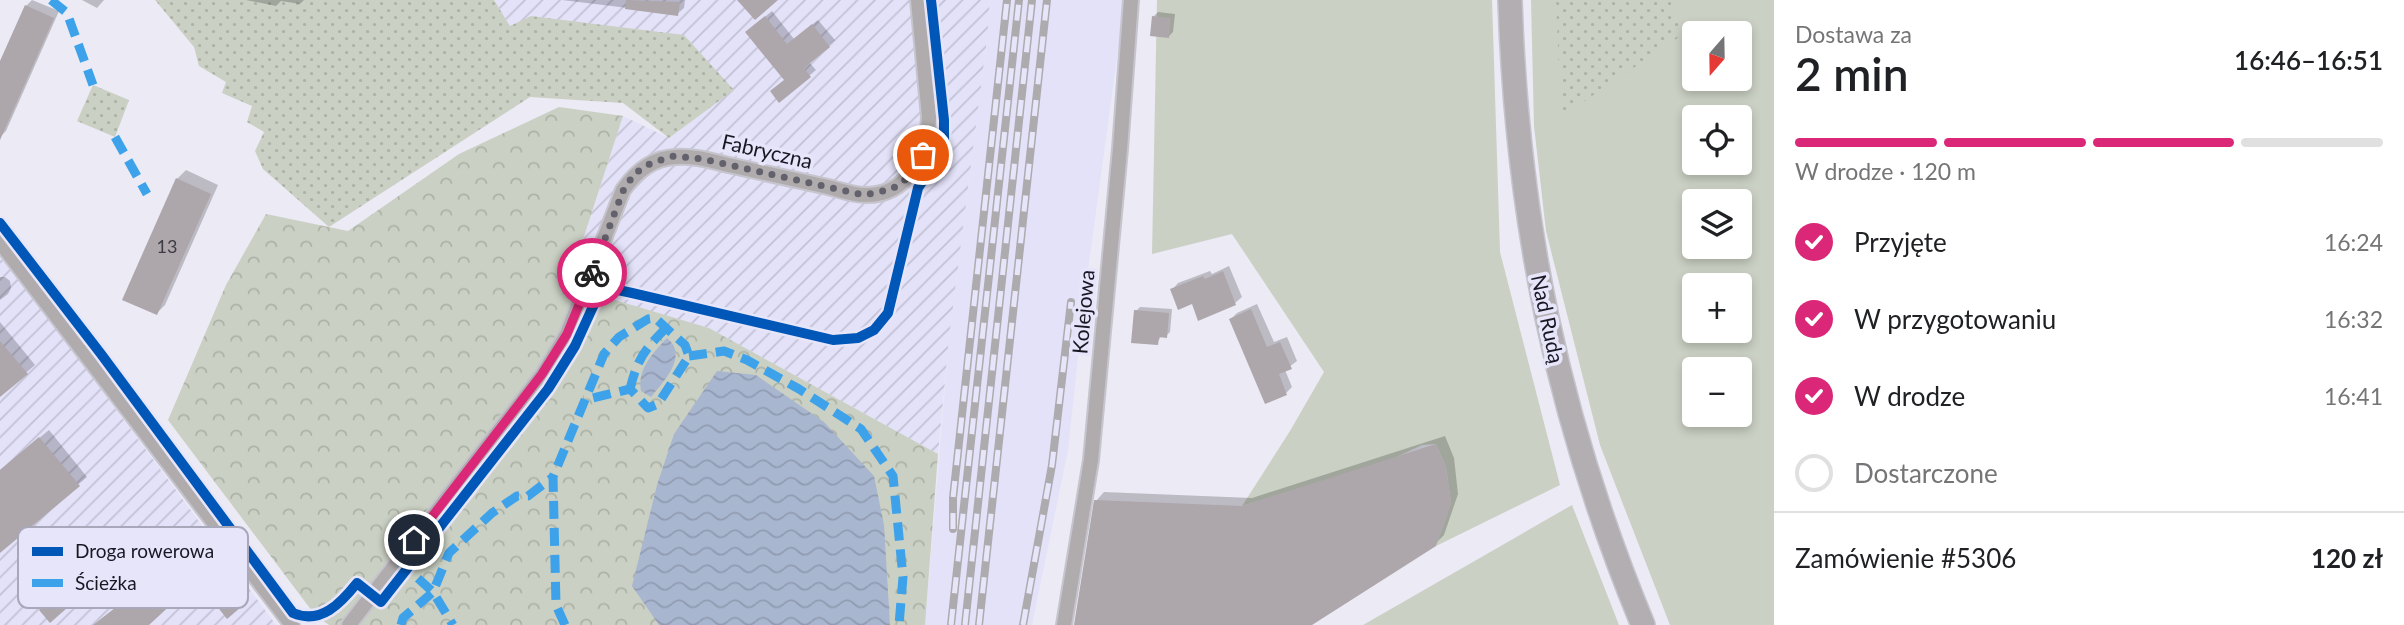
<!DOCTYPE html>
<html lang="pl">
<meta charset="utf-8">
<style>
:root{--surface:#fff;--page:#f6f6f6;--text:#202124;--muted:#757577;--line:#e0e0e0;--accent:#db2777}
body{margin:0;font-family:Lato,sans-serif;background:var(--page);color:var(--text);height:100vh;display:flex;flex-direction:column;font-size:26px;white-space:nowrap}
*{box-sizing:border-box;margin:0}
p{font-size:23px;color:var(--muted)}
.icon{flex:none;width:38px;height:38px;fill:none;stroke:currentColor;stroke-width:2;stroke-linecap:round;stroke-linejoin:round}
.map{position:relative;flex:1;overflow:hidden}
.details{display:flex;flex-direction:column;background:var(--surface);width:630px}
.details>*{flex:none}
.needle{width:46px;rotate:200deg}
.buttons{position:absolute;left:1682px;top:21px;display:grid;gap:14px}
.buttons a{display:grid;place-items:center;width:70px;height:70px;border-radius:7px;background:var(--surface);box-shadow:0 4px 10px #0003;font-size:35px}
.pin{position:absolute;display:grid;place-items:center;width:60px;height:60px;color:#fff;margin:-30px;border:4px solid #fff;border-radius:50%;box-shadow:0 2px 7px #0007}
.courier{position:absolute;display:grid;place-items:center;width:70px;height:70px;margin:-35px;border:5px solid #db2777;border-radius:50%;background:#fff;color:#222;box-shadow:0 2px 9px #0007}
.summary em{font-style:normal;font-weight:600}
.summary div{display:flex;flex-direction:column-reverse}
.summary{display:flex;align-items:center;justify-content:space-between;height:119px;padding:0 21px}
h1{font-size:46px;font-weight:600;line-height:52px}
.bar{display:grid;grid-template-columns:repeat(4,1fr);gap:10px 7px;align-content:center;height:84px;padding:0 21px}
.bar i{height:9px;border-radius:5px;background:var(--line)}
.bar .current{background:var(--accent)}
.bar p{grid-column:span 4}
.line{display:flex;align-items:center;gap:18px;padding:0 21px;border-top:2px solid var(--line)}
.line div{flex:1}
ol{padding:0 21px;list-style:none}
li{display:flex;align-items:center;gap:21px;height:77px}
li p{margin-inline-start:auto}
li .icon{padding:7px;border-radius:50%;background:var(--accent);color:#fff;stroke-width:4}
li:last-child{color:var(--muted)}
li i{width:38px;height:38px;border:4px solid var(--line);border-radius:50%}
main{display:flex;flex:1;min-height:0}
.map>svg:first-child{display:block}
.industrial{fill:url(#industrial-furrows)}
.built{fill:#e4e2f9}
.grass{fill:#cad0c3;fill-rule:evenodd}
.forest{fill:url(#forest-crowns)}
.park{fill:url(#park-dots)}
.water{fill:url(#water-waves)}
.shadow{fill:#0003}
.building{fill:#ada6ab}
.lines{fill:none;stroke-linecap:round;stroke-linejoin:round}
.street-casing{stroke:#c6c5ce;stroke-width:18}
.primary-casing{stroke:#c6c5ce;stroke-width:26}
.street{stroke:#b0abac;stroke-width:14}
.primary{stroke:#b3aeb2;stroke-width:23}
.rail-casing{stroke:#aeabaf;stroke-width:8}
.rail{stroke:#e7e5fa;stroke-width:5;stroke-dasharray:16;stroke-linecap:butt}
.quiet{stroke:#3da2ea;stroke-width:9;stroke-dasharray:18 9;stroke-linecap:butt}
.cycleway-casing{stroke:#e7e5fa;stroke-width:15}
.cycleway{stroke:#0057b8;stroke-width:10}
.done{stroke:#62616c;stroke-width:7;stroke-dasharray:0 12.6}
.route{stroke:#db2777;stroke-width:9}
.labels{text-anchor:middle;stroke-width:7;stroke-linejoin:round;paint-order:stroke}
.number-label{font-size:18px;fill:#3e3b45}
.street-label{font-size:21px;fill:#191723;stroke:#e7e5fa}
.key{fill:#e7e5fa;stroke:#a9a7ba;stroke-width:2}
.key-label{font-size:19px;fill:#191723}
</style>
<main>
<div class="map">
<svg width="1774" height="625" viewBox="0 0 1774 625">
<defs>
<pattern id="industrial-furrows" width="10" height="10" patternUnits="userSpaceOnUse" patternTransform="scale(1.75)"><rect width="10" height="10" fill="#e4e2f9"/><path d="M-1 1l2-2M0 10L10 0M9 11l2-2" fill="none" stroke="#c3c1d5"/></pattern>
<pattern id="forest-crowns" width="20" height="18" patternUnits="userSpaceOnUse" patternTransform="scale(1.75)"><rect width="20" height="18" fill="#cad0c3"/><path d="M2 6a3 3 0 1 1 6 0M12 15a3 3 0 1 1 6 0" fill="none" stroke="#adb2a7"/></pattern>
<pattern id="park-dots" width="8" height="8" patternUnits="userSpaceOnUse" patternTransform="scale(1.75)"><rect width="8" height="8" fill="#cad0c3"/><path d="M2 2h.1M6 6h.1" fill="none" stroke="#adb2a7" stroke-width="1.8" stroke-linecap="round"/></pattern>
<pattern id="water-waves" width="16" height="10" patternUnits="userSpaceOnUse" patternTransform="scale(1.75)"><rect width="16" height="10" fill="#a9b6d0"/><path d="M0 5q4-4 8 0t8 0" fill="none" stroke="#919cb2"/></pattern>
</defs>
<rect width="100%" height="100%" fill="#ebeaf5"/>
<g class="industrial">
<polygon points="494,0 990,0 988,32 949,339 938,454 709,328 568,287 623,116 669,138 733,90 510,26"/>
<polygon points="0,257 63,338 276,625 0,625"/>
</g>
<polygon class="built" points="990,0 1123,0 1122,21 1085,292 1068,450 1032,625 925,625 949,339 988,32"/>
<g class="grass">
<polygon points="1157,0 1492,0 1500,252 1560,485 1436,546 1451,503 1446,467 1436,444 1422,445 1388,461 1242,506 1290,431 1324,372 1232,234 1152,254"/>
<path d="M1531,0h243v625h-104l-70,-180 -54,-214 -12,-105zM1694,33h46v46h-46zM1694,117h46v46h-46zM1694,201h46v46h-46zM1694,285h46v46h-46zM1694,369h46v46h-46z"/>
<polygon points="1572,505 1619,625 1363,625"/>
</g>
<polygon class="forest" points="559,107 623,116 568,286 709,328 938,454 925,625 329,625 315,615 168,420 226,285 266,214 348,231 459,154"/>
<g class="park">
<polygon points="155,0 494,0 510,26 531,16 684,35 734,90 669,138 623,103 530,97 329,227 263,169 255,151 264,132 247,122 252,106 222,93 226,82 199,66 194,47"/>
<polygon points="1556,0 1670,0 1685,33 1561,117"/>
<polygon points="93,85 129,100 115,137 77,121"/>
</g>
<g class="water">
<path d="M667,338c22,18 -3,43 -16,59l-10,-6c-4,-22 12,-38 26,-53z"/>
<polygon points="717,371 756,375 824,422 874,476 884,525 890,625 659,625 632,586 657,485 674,434"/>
</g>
<g class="shadow">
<polygon points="32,0 59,11 6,131 0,137 0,65 26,6"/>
<polygon points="82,0 104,0 97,8"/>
<polygon points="246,0 304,0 300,4 281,1 276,6"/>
<polygon points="562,0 685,0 684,8 677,14"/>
<polygon points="772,11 794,39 818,20 835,40 809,62 816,70 779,101 785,79 754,26"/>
<polygon points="1158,12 1175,14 1173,32 1169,36 1154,16"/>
<polygon points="186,170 218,185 165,305 157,313 177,179"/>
<polygon points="1229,266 1242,297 1235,303 1172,290 1178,283 1210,271 1212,274"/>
<polygon points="0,277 5,277 10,281 11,288 8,294 0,300"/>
<polygon points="1257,304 1274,342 1287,337 1297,361 1285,370 1292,387 1286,393 1231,319 1237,313"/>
<polygon points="1140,307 1172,309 1170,332 1166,336 1162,335 1157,343 1136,311"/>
<polygon points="0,322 35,365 0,395"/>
<polygon points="49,430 87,477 0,551 0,470"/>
<polygon points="1445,436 1454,458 1458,494 1444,535 1435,544 1308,625 1075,625 1096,501 1104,492 1252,498"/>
<polygon points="139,528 146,536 50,620 45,607"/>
<polygon points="160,574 178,596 145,625 96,625"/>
</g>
<g class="building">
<polygon points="626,0 680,2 678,16 625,9"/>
<polygon points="737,0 778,0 755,20"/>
<polygon points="25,5 54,18 0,140 0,61"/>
<polygon points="765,16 787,44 812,24 830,47 804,68 811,77 779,103 770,91 784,80 745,32"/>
<polygon points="1152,16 1171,18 1169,38 1150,36"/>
<polygon points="176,178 211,194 157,315 122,300"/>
<polygon points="1223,271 1236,305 1198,321 1192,304 1178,310 1170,289 1203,276 1205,279"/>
<polygon points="1251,309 1267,347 1280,342 1292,369 1279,374 1287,395 1265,404 1229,319"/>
<polygon points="1134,310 1169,313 1167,338 1159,337 1158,345 1131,343"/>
<polygon points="0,341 28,374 0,397"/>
<polygon points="39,437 80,486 0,553 0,470"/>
<polygon points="1436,444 1446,467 1451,503 1436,546 1312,625 1074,625 1094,500 1242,506"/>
<polygon points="134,530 143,541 50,623 39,610"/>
<polygon points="193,548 240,608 227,619 180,559"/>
<polygon points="155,577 175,601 149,625 93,625"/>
</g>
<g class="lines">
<g class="street-casing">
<g id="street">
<polyline points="0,242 292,625"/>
<path d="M349,625l194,-251 24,-40 56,-144c12,-17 29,-32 52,-33 19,-2 40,5 58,9 32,7 64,14 95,21 12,3 25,8 37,8 43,1 63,-41 64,-78l-11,-117"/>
<polyline points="1064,625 1091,460 1120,149 1131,0"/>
</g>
</g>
<g class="primary-casing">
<path id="primary" d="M1510,0c7,222 48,420 133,625"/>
</g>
<use href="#street" class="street"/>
<use href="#primary" class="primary"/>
<g class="rail-casing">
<g id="rail">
<polyline points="953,529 953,498 1007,0"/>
<polyline points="951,625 1019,0"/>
<polyline points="965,625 1032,0"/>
<polyline points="979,625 1047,0"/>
<polyline points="1023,625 1052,465 1071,302"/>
</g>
</g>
<use href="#rail" class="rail"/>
<g class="quiet">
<polyline points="51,0 67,13 93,85"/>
<polyline points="115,137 147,194"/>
<polyline points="689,356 724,351 747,360 799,389 861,429 893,476 903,577 899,625"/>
<path d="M630,389c7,-29 14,-39 36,-61"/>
<polyline points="398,560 433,592 453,625"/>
<polyline points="401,625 403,618 433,592 449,553 492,513 517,496 528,496 553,477"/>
<polyline points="565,625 556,605 553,477 604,354 619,337 648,319 655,318 685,345 689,356 658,404 648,408 630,389 584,400"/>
</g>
<g class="cycleway-casing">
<path id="cycleway" d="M0,223l101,131 192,259c28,12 48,-10 64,-30l24,19 167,-213 27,-43 21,-46 10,-7 12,-3 14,3 201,47 25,-2 16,-8 14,-17 30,-125 20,-30 6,-18v-20l-13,-120"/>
</g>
<use href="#cycleway" class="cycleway"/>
</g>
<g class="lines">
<polyline class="done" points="592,273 623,191 634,174 651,163 674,156 703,159 864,195 892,189 906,179 923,155"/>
<polyline class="route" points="414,540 542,374 567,334 592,273"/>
</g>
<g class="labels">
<g class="number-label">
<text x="167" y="253">13</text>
</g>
<g class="street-label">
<text transform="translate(767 152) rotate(13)" y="7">Fabryczna</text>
<text transform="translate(1084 312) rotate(-85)" y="7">Kolejowa</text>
<text transform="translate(1547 319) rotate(78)" y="7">Nad Rudą</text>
</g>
</g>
<rect x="18" y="527" width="230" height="81" rx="10" class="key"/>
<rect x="32" y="547" width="31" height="9" fill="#0057b8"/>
<rect x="32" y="579" width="31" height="8" fill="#3da2ea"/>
<g class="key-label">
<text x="75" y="558">Droga rowerowa</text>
<text x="75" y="590">Ścieżka</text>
</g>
</svg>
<div class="buttons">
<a><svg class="needle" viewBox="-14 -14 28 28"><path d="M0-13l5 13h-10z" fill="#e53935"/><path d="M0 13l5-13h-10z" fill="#757577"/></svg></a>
<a><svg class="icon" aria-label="locate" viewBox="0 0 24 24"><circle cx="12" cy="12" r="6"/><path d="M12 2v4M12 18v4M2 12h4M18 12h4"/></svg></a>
<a><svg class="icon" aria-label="layers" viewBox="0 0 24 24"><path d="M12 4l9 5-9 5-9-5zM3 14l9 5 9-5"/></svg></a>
<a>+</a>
<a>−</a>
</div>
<div class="pin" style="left:923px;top:155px;background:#ea580c"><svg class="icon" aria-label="bag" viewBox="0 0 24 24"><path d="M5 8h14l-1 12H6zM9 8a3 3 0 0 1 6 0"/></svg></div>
<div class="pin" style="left:414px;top:540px;background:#1f2937"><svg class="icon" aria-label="home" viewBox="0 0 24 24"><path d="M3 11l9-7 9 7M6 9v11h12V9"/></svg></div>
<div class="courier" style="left:592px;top:273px"><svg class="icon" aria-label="bike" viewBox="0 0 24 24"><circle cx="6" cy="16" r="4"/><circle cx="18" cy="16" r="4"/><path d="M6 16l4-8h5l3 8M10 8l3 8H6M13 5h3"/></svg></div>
</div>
<section class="details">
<div class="summary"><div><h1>2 min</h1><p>Dostawa za</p></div><em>16:46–16:51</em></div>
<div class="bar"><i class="current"></i><i class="current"></i><i class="current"></i><i></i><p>W drodze · 120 m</p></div>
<ol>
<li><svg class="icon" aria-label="check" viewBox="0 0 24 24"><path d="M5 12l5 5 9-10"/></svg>Przyjęte<p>16:24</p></li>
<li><svg class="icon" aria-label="check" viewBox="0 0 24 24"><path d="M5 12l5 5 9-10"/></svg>W przygotowaniu<p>16:32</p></li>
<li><svg class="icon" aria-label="check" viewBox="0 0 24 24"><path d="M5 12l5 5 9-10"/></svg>W drodze<p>16:41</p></li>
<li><i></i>Dostarczone</li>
</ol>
<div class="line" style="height:91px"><div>Zamówienie #5306</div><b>120 zł</b></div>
</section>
</main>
